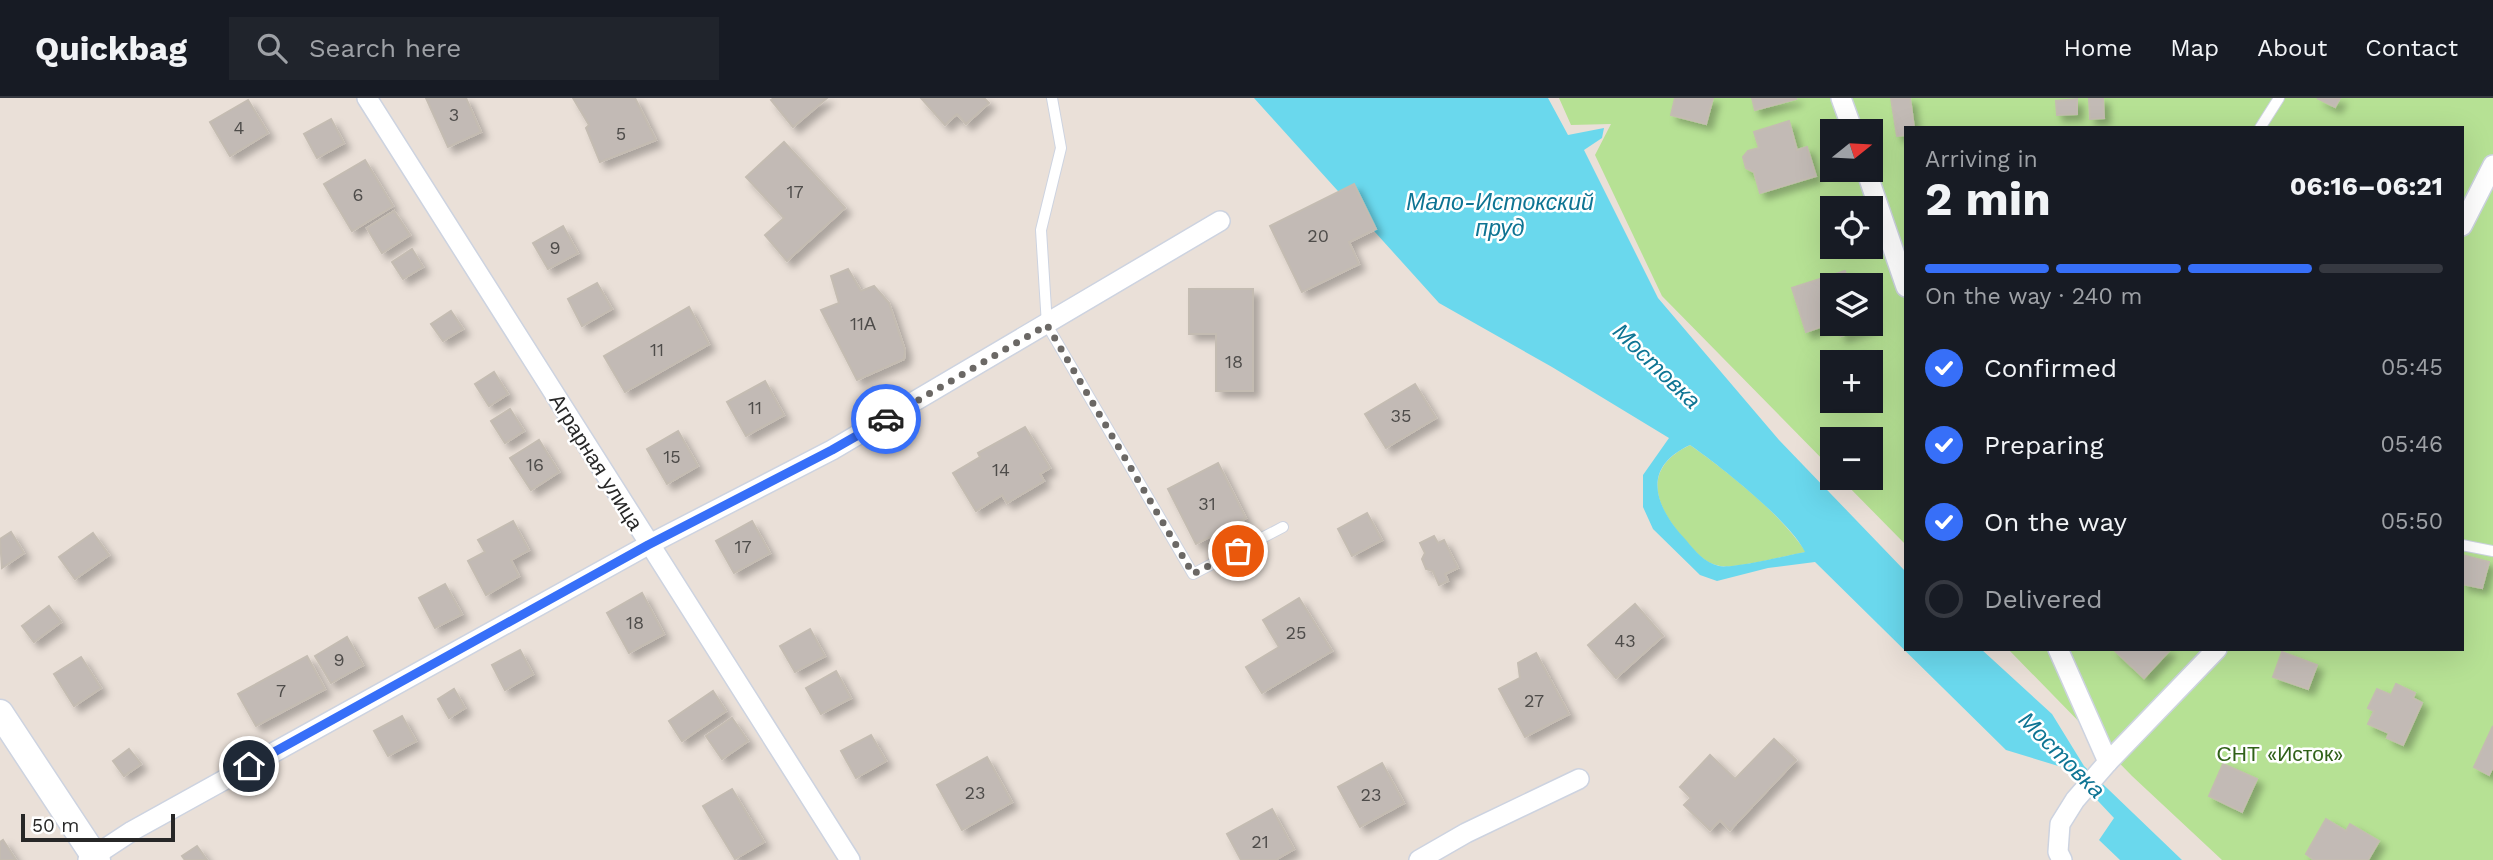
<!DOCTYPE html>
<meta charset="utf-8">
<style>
:root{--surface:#171b24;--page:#20242c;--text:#f1f3f6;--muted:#9ea1a6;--line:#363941;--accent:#376ff8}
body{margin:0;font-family:"Work Sans",sans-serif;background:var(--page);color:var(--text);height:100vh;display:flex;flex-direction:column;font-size:26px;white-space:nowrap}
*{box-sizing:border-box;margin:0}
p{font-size:23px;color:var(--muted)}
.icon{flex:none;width:38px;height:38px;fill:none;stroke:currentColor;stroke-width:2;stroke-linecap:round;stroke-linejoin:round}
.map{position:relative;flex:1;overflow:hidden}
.sheet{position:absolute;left:1904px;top:28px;width:560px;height:525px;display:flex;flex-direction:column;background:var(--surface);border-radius:0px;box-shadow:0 7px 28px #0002}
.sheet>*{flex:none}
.needle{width:46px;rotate:72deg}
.buttons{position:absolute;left:1820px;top:21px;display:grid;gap:14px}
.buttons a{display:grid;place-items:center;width:63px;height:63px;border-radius:0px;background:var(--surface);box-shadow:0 7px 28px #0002;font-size:35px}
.scale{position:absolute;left:21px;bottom:18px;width:154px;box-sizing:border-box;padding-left:7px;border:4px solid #272727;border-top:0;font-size:19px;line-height:24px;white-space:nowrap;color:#272727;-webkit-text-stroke:5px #fff;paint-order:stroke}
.pin{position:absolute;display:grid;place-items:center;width:60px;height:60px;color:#fff;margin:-30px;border:4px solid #fff;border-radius:50%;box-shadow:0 2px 7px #0007}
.courier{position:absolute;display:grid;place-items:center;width:70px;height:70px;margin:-35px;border:5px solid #376ff8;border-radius:50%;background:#fff;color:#222;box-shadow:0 2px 9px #0007}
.summary em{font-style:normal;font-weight:700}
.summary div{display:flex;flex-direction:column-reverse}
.summary{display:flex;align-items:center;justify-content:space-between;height:119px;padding:0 21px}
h1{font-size:46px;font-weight:700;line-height:52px}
.bar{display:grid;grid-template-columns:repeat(4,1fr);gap:10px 7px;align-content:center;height:84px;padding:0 21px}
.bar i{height:9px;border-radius:5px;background:var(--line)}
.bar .current{background:var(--accent)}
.bar p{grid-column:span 4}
ol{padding:0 21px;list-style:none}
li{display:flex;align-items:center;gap:21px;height:77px}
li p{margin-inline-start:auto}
li .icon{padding:7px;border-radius:50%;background:var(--accent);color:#fff;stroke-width:4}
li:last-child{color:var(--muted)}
li i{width:38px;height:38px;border:4px solid var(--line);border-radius:50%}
header{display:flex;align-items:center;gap:42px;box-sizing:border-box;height:98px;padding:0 35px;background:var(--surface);border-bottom:2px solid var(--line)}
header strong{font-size:33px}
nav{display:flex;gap:38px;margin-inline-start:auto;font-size:24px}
.search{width:490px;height:63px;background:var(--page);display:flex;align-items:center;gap:18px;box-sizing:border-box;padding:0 24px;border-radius:0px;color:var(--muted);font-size:26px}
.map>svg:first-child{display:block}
.green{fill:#b6e194;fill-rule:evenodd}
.water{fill:#6ad8ed;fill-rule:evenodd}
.building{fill:#c2bab5;stroke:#c4bcb2;stroke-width:2;filter:url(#shadow)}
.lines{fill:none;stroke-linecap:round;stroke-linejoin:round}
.service-casing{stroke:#cdd3e0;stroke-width:12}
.minor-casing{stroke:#cdd3e0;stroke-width:22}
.secondary-casing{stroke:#cdd3e0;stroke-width:29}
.service{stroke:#fff;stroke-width:10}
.minor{stroke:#fff;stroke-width:19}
.secondary{stroke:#fff;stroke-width:26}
.done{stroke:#6b6865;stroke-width:7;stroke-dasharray:0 12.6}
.route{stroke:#376ff8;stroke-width:9}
.labels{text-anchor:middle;stroke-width:5;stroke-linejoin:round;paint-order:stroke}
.number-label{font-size:18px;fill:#4e4c4a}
.street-label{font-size:21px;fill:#272727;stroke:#fff}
.park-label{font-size:21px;fill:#306119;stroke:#fff}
.water-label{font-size:23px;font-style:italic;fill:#0e7493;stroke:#fff}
</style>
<header>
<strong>Quickbag</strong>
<div class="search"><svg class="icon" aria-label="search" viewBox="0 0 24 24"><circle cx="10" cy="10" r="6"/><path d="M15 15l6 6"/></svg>Search here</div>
<nav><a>Home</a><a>Map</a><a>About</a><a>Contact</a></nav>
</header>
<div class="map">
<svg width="2493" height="762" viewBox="0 0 2493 762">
<defs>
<filter id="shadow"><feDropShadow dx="6" dy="6" stdDeviation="3.5" flood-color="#0004"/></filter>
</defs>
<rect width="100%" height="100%" fill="#eae0d8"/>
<g class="green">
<path d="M1559,0h934v762h-271l-90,-84 -124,-127h454v-521h-556v417l-66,-67h31v-39h-39v30l-170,-173 -67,-141 16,-31 -40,1zM1832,33h39v39h-39zM1832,110h39v39h-39zM1832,187h39v39h-39zM1832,264h39v39h-39z"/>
<path d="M1690,347c38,27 90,68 116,107 -17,3 -73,17 -86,14 -16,-3 -24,-14 -34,-25 -31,-34 -46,-72 4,-96z"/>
</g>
<path class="water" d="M1254,0h294l20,37 36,-7 -2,10 -18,12 74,148 121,142 127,132v77h75l71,65 32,52 98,94h-62l-21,-20 15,-22 -46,-49 -62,-19 -191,-188 -47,6 -51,13 -17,-6 -47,-46 -10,-22v-32l26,-37 -117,-71 -113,-64zM1690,347c30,21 100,76 115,107 -16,3 -73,17 -86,14 -15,-4 -23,-14 -33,-26 -31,-33 -46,-72 4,-95z"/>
<g class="building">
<polygon points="426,0 466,0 481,34 448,49"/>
<polygon points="573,0 635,0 656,42 600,64 586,30 589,27"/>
<polygon points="774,0 827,0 793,29 771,2"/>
<polygon points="921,0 984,0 989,5 966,26 957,16 945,27"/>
<polygon points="1675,0 1713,0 1706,26 1671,17"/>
<polygon points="1752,0 1795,0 1796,1 1755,12"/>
<polygon points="1891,0 1910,0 1914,30 1906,30 1906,37 1897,38"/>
<polygon points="2089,0 2103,0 2104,20 2090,21"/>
<polygon points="2317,0 2340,0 2335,9"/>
<polygon points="2077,1 2077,16 2057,17 2056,3"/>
<polygon points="248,2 268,35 230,58 210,24"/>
<polygon points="331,21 344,45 317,60 304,36"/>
<polygon points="1789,23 1797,52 1807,49 1816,78 1760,95 1754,74 1746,70 1743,59 1748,53 1759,50 1754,34"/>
<polygon points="784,44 845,110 787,163 765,137 784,120 746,79"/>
<polygon points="365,62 393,108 352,133 324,86"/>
<polygon points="1354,86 1376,131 1349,144 1359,166 1302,194 1270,128"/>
<polygon points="394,113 410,137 382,155 367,130"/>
<polygon points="563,128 578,155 548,171 533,145"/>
<polygon points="412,151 423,169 403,181 392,164"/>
<polygon points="848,171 861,193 874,188 889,205 905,252 904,261 857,282 821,212 839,205 831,178"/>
<polygon points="1845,173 1850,187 1832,187 1832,225 1806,234 1792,190"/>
<polygon points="597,185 612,211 582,228 568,201"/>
<polygon points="1189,191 1253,191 1253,293 1216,293 1216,236 1189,236"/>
<polygon points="689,209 709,246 625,294 604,258"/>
<polygon points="451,213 463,231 443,243 431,226"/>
<polygon points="1871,224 1872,228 1841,238 1837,226 1871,226"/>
<polygon points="494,274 508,296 489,308 475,286"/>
<polygon points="765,283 784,317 746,338 727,304"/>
<polygon points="1415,286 1436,320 1386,350 1365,316"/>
<polygon points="510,311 524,333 505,345 491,323"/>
<polygon points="1025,329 1050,370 1040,376 1044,383 1007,405 1002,397 976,413 953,375 980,359 978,355"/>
<polygon points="678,333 698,368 667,386 647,351"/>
<polygon points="539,342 559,374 531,392 510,360"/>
<polygon points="1218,365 1246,420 1196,446 1168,391"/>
<polygon points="1367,415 1382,442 1352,458 1338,431"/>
<polygon points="513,423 529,452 511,462 519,478 486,497 468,463 485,454 478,442"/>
<polygon points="752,423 770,455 734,475 716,443"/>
<polygon points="11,434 24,455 2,470 0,441"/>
<polygon points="93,435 109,457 75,481 59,459"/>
<polygon points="1434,438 1438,445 1444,442 1458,470 1445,476 1448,483 1439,487 1433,473 1426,471 1422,461 1425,455 1420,445"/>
<polygon points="2462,457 2489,464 2482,490 2462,486"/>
<polygon points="445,486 462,516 435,530 419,500"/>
<polygon points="642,495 664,536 629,555 607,515"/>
<polygon points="1299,500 1332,553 1262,595 1246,569 1279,549 1263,522"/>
<polygon points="1635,506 1663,538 1616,580 1588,547"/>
<polygon points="49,508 61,524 34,544 22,528"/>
<polygon points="810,531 825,558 795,574 780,548"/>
<polygon points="347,539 363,567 331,585 315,558"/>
<polygon points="2113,551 2167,551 2169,553 2144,580"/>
<polygon points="520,552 533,576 505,592 492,567"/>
<polygon points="2282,554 2317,567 2308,591 2273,579"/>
<polygon points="1536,555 1569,616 1525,639 1499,591 1520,580 1518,565"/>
<polygon points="307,558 325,591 256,628 238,596"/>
<polygon points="81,559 101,590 74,608 54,576"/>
<polygon points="836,573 851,600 821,616 806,590"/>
<polygon points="2396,586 2415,595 2413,600 2422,605 2403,647 2387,640 2389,635 2368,626 2374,613 2368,610 2377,591 2391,597"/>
<polygon points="454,591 465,610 449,620 438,601"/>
<polygon points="713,593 726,613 682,643 669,623"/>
<polygon points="402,618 416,643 388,658 374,633"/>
<polygon points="732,620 748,643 722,661 706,638"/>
<polygon points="2493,628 2493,669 2489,677 2474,669"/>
<polygon points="871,637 886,663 856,680 841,653"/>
<polygon points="1774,641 1796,662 1730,732 1720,722 1710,732 1684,707 1691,700 1680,689 1710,657 1735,681"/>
<polygon points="129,651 141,666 124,678 113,663"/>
<polygon points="987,659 1012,704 962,732 937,687"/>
<polygon points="1382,665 1404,705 1360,729 1338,689"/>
<polygon points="2223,666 2257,681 2242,714 2209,698"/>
<polygon points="732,691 764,744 735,761 703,708"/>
<polygon points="1272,711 1294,751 1275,762 1241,762 1227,736"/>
<polygon points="2326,721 2346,733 2350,726 2379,743 2368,762 2314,762 2306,756"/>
<polygon points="3,742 16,762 0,762 0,744"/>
<polygon points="197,748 207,762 185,762 182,758"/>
</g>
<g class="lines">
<g class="service-casing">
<g id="service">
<polyline points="1052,0 1061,50 1041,132 1047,227 1193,476 1283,429"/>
<polyline points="2260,30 2279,0"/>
<polyline points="2462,447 2493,453"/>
</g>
</g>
<g class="minor-casing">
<g id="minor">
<polyline points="367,0 850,762"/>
<polyline points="1841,0 1853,33"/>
<polyline points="1866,72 1906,189"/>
<polyline points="2462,128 2493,67"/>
<polyline points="2058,551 2108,664"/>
<polyline points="88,762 132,733 648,447 832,352 1220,123"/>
<polyline points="1419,762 1466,735 1579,681"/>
<polyline points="2062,762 2058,754 2060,726 2075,702 2108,664 2217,551"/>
</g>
</g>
<g class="secondary-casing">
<polyline id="secondary" points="0,615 97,762"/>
</g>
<use href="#service" class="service"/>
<use href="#minor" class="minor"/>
<use href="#secondary" class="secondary"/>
</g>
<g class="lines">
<polyline class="done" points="886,321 1047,227 1193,476 1238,453"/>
<polyline class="route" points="249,668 648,447 832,352 886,321"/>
</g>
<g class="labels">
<g class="number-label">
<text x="454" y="23">3</text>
<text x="239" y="36">4</text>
<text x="621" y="42">5</text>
<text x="795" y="100">17</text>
<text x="358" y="103">6</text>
<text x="1318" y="144">20</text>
<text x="555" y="156">9</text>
<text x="863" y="232">11А</text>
<text x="657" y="258">11</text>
<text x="1234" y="270">18</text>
<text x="755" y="316">11</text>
<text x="1401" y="324">35</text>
<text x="672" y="365">15</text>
<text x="535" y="373">16</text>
<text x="1001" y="378">14</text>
<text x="1207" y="412">31</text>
<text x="743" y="455">17</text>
<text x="635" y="531">18</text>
<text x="1296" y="541">25</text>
<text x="1625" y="549">43</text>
<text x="339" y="568">9</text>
<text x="281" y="599">7</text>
<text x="1534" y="609">27</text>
<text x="975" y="701">23</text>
<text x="1371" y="703">23</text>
<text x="1260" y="750">21</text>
</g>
<g class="street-label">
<text transform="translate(596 364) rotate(58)" y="7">Аграрная улица</text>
</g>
<g class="park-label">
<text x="2280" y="663">СНТ «Исток»</text>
</g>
<g class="water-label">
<text x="1500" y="112">Мало-Истокский<tspan x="1500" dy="26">пруд</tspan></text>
<text transform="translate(1657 268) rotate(44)" y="8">Мостовка</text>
<text transform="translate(2062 657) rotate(45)" y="8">Мостовка</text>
</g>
</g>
</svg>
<div class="buttons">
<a><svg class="needle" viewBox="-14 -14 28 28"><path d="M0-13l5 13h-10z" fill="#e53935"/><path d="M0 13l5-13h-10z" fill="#9ea1a6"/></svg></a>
<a><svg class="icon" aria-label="locate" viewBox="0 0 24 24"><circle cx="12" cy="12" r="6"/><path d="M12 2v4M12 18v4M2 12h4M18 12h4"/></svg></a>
<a><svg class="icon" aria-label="layers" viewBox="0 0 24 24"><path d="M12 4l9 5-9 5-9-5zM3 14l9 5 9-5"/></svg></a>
<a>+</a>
<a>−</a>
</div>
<div class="scale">50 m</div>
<div class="pin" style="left:1238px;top:453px;background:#ea580c"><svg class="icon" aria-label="bag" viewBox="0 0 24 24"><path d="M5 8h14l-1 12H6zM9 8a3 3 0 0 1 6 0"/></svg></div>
<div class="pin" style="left:249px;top:668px;background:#1f2937"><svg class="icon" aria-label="home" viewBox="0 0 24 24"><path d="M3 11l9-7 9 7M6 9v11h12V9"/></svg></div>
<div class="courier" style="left:886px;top:321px"><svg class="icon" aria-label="car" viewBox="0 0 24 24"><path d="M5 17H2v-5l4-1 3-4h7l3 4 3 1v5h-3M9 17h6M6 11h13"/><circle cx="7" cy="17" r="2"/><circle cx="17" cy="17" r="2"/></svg></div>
<section class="sheet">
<div class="summary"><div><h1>2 min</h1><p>Arriving in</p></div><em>06:16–06:21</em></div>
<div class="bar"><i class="current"></i><i class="current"></i><i class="current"></i><i></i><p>On the way · 240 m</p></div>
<ol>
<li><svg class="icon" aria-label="check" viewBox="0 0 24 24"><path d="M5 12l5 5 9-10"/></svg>Confirmed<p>05:45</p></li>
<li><svg class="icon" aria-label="check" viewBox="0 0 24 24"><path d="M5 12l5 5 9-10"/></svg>Preparing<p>05:46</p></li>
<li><svg class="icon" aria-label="check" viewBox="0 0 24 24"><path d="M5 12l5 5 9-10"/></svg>On the way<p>05:50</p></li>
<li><i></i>Delivered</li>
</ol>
</section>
</div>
